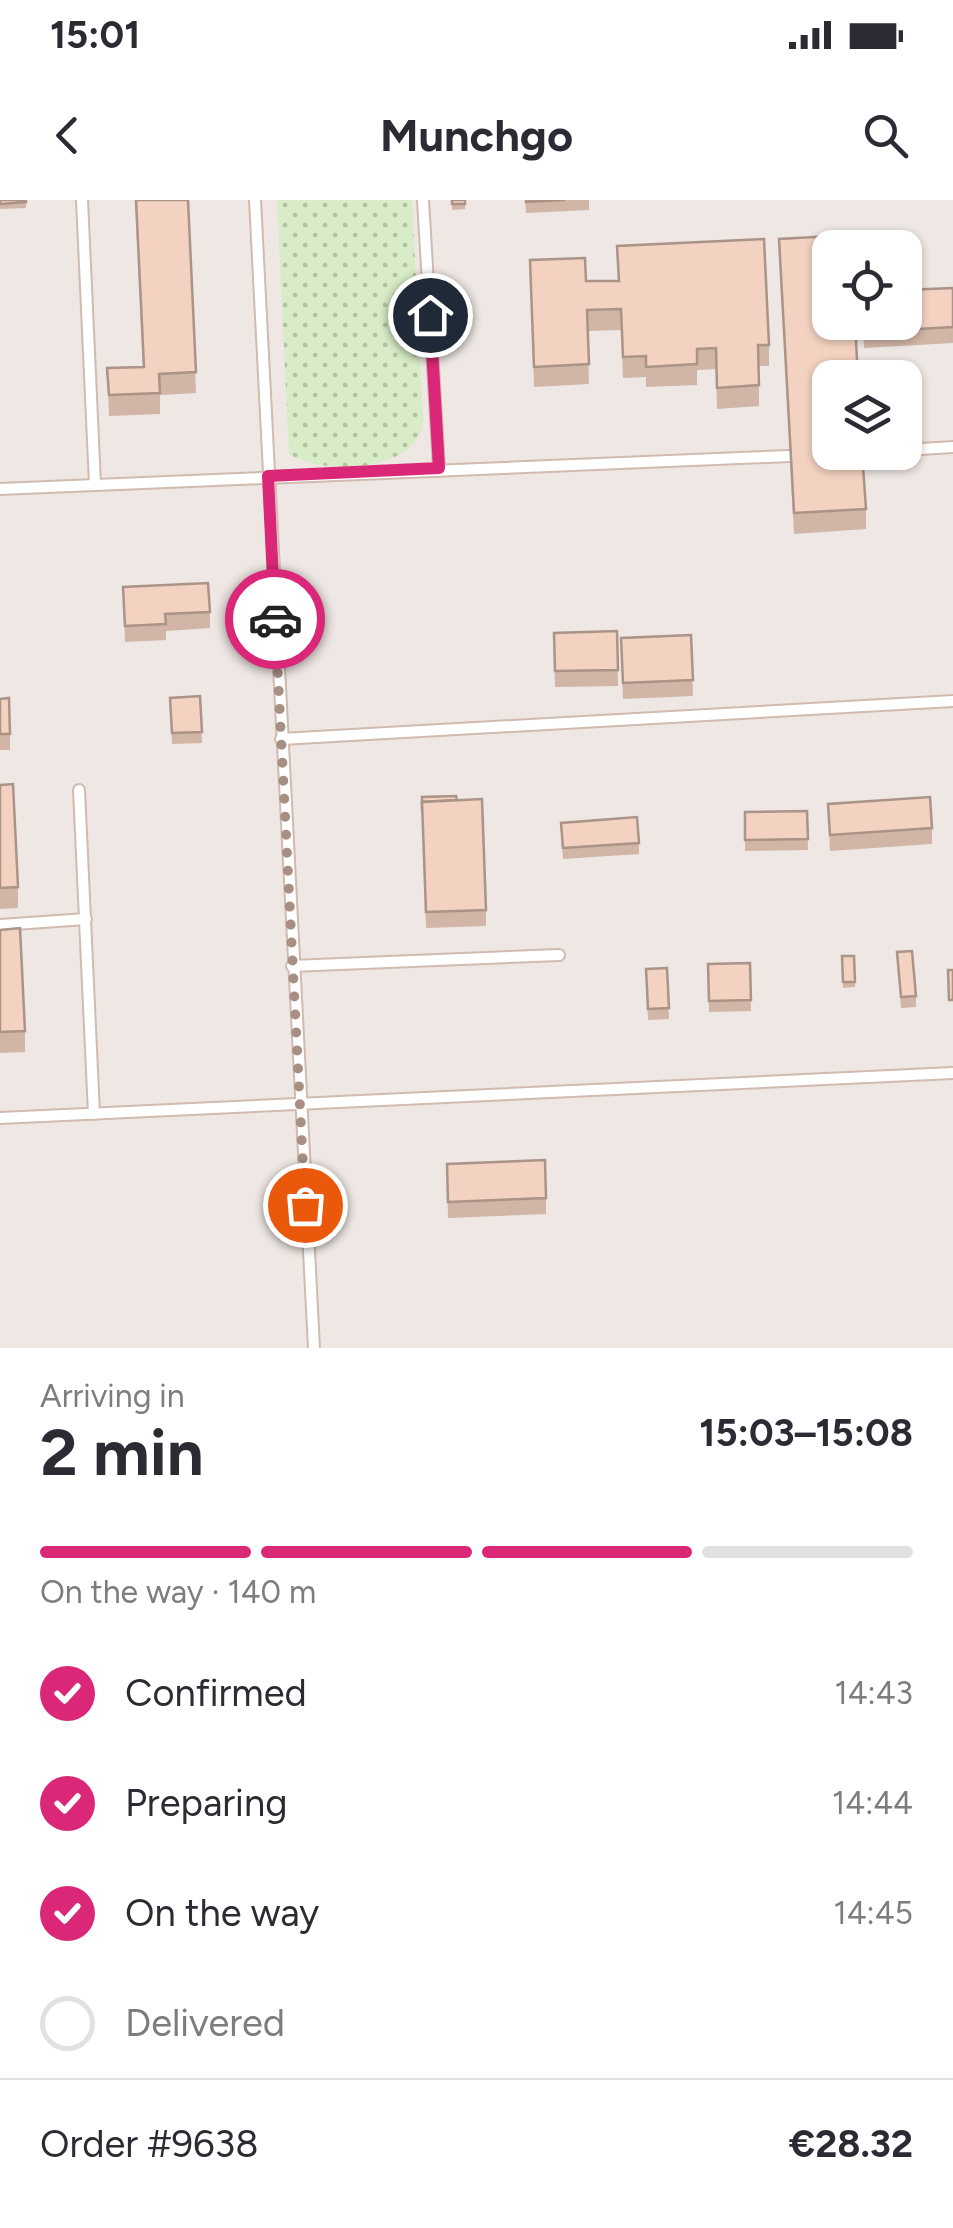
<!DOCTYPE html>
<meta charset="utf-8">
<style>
:root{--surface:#fff;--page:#f2f2f3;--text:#2b2b33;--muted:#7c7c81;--line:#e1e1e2;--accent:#db2777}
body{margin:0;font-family:Figtree,sans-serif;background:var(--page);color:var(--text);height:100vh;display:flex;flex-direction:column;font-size:38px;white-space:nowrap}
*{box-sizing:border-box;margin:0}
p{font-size:32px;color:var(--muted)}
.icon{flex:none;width:55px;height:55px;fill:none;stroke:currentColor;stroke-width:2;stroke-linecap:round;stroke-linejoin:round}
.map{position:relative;height:1148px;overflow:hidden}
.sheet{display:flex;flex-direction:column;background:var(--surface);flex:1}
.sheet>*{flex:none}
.buttons{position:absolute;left:812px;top:30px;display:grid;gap:20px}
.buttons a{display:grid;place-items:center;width:110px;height:110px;border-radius:20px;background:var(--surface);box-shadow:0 2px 8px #0004;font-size:50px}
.pin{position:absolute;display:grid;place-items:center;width:85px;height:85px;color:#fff;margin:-42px;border:5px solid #fff;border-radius:50%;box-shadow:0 2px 10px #0007}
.courier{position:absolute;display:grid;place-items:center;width:100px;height:100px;margin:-50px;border:8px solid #db2777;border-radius:50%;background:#fff;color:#222;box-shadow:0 2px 12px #0007}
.headline em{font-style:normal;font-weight:700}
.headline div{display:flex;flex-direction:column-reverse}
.headline{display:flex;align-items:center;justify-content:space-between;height:170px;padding:0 40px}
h1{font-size:65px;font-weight:700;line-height:75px}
.bar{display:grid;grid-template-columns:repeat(4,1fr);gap:15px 10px;align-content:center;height:120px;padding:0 40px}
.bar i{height:12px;border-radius:8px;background:var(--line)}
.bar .on{background:var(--accent)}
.bar p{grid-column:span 4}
.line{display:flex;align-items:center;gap:25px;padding:0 40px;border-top:2px solid var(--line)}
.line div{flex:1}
ol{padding:0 40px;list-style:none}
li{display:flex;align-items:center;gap:30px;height:110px}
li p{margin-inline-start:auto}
li .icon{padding:10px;border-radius:50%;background:var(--accent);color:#fff;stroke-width:4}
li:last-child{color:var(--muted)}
li i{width:55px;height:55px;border:5px solid var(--line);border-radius:50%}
.status{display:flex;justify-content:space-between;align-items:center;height:70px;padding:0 50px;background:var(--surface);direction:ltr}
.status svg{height:28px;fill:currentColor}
header{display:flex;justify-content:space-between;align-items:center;height:130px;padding:0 40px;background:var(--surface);font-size:45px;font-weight:700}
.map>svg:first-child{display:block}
.industrial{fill:#eee7e3;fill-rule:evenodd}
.grass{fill:url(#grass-dots)}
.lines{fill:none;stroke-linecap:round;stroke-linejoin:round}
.service-casing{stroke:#d0bbae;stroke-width:14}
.service{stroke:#fff;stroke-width:10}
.wall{fill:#d1b5a6}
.building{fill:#f3d2c1;stroke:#aa9387;stroke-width:2.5}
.done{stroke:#a78f83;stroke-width:10;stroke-dasharray:0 18}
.route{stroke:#db2777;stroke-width:12}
</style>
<div class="status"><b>15:01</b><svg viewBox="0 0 49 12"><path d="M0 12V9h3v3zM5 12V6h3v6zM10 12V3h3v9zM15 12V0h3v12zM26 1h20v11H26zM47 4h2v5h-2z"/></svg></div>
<header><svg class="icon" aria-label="back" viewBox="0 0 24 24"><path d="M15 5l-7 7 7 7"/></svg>Munchgo<svg class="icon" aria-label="search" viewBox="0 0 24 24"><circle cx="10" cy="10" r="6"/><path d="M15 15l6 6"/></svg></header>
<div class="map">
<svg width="953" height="1148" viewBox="0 0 953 1148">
<defs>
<pattern id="grass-dots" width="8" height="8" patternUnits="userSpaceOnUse" patternTransform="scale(2.5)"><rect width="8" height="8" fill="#d8ecc7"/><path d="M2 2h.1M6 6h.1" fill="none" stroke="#b4c2a4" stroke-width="1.8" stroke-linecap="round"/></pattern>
</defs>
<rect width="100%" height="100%" fill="#fdf4ea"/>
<path class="industrial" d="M0,0h953v1148h-953zM830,48h75v74h-75zM830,178h75v74h-75z"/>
<path class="grass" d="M277,0h135l11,222c-4,50 -102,54 -134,32z"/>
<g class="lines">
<g class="service-casing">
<g id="service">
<polyline points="82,0 95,284"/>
<polyline points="255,0 314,1148"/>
<polyline points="423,0 439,268"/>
<polyline points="905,250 953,247"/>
<polyline points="861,253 874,252"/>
<polyline points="0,289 789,256"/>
<polyline points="281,539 953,501"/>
<polyline points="79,590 94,914"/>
<polyline points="0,725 86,719"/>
<polyline points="292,766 559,755"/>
<polyline points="0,918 953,873"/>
</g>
</g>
<use href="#service" class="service"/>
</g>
<g class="wall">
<polygon points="0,0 26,0 26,8 0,9"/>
<polygon points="135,0 188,0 196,193 160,195 160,214 109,216 107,168 143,167"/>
<polygon points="452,0 465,0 465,9 452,10"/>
<polygon points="525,0 589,0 589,10 526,13"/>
<polygon points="779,39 866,309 866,329 794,334"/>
<polygon points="617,46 769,145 769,166 759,166 759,206 717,209 716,169 697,170 697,185 646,187 646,177 623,178 621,130 588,131 589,184 534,187 530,60 586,81 618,81"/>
<polygon points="953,88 953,143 864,148 863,122"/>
<polygon points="123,387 210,412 210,428 166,431 166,440 125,442"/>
<polygon points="617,431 618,486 555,487 554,433"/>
<polygon points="691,435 693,496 623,499 621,438"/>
<polygon points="200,496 202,543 172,544 170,498"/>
<polygon points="0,499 10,534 10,550 0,550"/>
<polygon points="0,585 18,687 18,708 0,709"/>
<polygon points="422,597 457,600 486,710 486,726 426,728"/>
<polygon points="828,604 932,628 932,644 830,651"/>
<polygon points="807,611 808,650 745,651 745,612"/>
<polygon points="561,623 639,643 639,654 563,659"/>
<polygon points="0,730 25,831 25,852 0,853"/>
<polygon points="897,752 916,796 916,807 901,808"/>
<polygon points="842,756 854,756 855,787 843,788"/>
<polygon points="750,763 751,811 709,812 708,764"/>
<polygon points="667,768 669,819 648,820 646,769"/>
<polygon points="447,964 546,998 546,1014 448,1018"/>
</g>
<g class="building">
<polygon points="0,0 26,0 26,2 0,4"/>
<polygon points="136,0 188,0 196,172 159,174 160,193 109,195 107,168 144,167"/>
<rect x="452" y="0" width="13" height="4"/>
<polygon points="526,0 565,0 526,2"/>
<polygon points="851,35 851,48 830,48 830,122 855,122 858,178 830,178 830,252 862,252 866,309 794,313 779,39"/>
<polygon points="764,39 769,145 758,145 759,185 717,188 716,148 697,149 697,164 646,167 646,156 623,157 621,109 587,110 589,164 534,167 530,60 585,58 586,81 619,81 617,46"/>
<polygon points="953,88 953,127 864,132 864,122 905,122 905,90"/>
<polygon points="208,383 210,412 165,414 166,424 125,426 123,387"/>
<polygon points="617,431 618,470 555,471 554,433"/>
<polygon points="691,435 693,480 623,483 621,438"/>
<polygon points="200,496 202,532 172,533 170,498"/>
<polygon points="9,498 10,534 0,534 0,499"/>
<polygon points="13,584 18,687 0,688 0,585"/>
<polygon points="456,596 457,600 422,602 422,611 422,597"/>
<polygon points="930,597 932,628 830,635 828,604"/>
<polygon points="482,599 486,710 426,712 422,602"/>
<polygon points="807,611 808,639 745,640 745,612"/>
<polygon points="637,617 639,643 563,648 561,623"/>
<polygon points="20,728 25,831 0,832 0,730"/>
<polygon points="912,751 916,796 901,797 897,752"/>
<polygon points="842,756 854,756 855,782 843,782"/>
<polygon points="750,763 751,800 709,801 708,764"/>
<polygon points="667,768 669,808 648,809 646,769"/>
<polygon points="948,770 953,770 953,800 949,800"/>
<polygon points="545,960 546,998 448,1002 447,964"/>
</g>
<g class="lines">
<polyline class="done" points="275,419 305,1005"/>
<polyline class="route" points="275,419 268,276 439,268 430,115"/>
</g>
</svg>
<div class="buttons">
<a><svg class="icon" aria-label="locate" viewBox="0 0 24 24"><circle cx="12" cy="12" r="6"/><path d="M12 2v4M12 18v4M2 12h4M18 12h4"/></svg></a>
<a><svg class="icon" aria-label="layers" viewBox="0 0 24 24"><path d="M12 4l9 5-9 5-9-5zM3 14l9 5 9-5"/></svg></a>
</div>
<div class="pin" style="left:305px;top:1005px;background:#ea580c"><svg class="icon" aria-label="bag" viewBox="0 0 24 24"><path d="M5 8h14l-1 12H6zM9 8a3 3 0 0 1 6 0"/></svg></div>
<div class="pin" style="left:430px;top:115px;background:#1f2937"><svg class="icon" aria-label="home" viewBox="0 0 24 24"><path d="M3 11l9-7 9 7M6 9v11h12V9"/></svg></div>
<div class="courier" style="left:275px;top:419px"><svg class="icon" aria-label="car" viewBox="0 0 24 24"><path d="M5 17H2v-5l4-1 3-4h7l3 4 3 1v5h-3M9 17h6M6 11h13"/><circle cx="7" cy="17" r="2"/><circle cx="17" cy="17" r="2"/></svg></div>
</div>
<section class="sheet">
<div class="headline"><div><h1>2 min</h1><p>Arriving in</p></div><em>15:03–15:08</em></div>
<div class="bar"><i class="on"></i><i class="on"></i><i class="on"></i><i></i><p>On the way · 140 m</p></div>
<ol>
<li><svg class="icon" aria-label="check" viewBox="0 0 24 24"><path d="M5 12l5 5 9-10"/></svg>Confirmed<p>14:43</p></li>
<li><svg class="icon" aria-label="check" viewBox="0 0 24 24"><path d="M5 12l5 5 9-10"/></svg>Preparing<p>14:44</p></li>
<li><svg class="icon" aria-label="check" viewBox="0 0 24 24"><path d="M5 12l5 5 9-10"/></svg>On the way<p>14:45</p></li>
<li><i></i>Delivered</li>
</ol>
<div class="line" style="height:130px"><div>Order #9638</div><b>€28.32</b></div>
</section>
